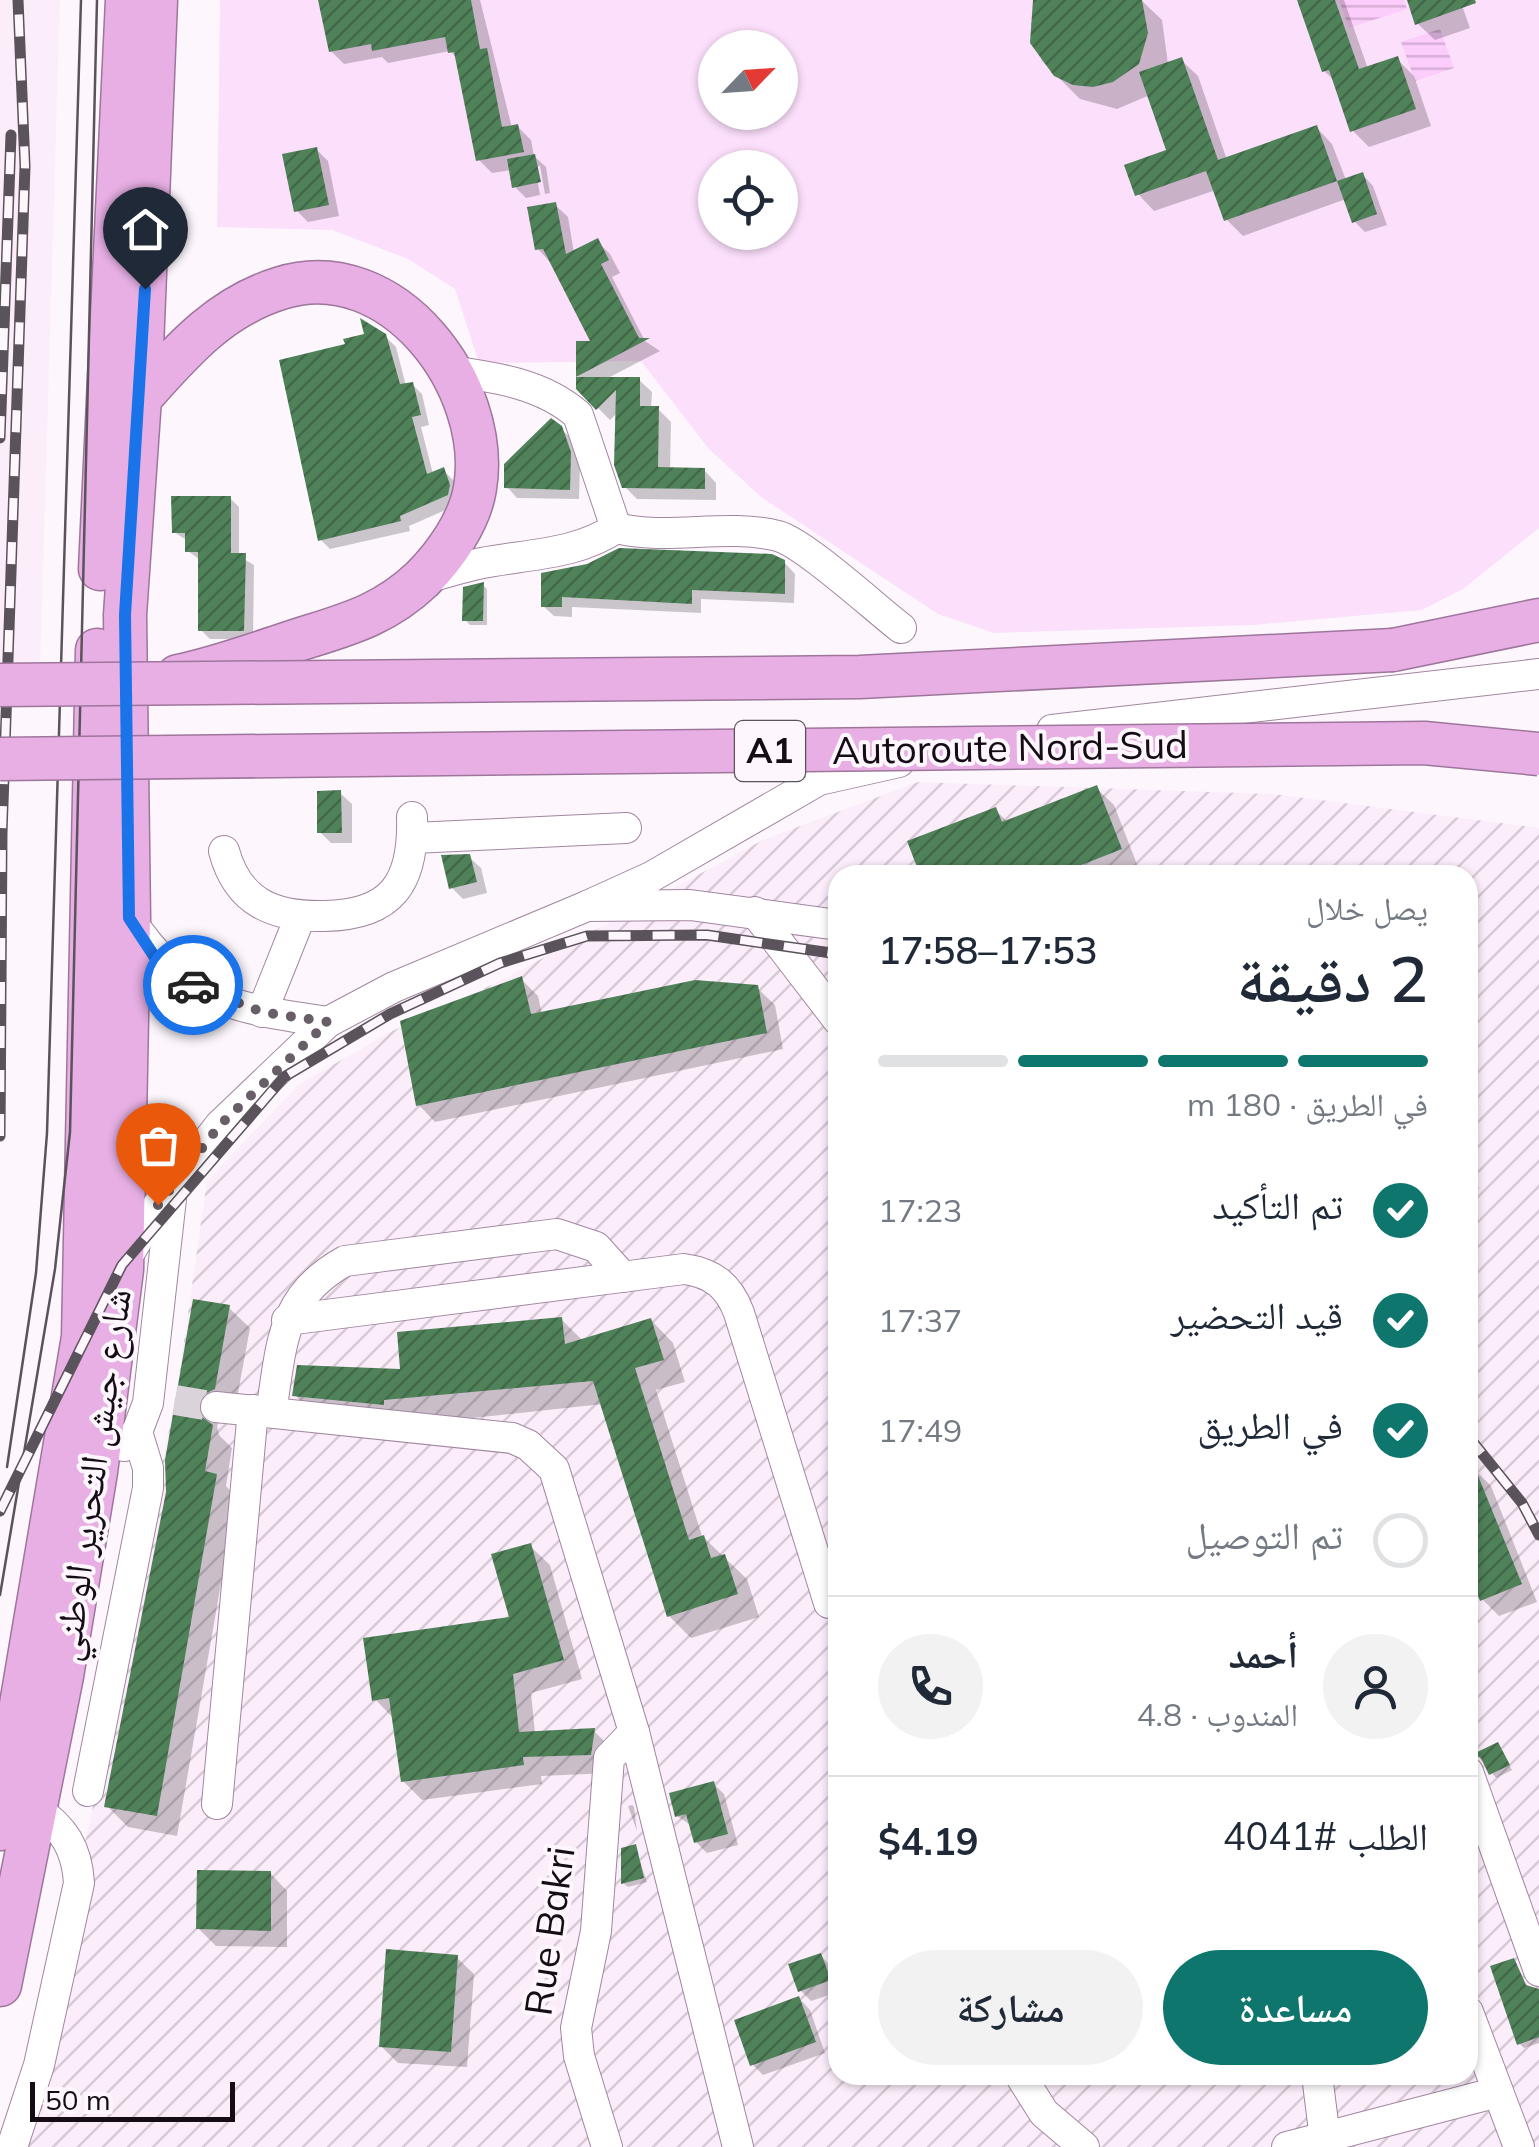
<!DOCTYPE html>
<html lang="ar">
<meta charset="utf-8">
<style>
:root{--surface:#fff;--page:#f2f2f3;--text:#1f2937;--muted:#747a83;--line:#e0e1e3;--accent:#0f766e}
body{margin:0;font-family:Mulish,"Noto Naskh Arabic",sans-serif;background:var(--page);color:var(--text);direction:rtl;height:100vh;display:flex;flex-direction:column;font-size:38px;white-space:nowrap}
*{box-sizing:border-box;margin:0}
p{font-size:32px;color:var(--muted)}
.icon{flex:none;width:55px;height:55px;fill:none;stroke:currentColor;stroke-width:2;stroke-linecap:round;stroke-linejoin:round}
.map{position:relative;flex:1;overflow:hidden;direction:ltr}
.drawer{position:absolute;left:828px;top:865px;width:650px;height:1220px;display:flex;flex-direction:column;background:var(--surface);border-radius:30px;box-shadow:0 2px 8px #0004;direction:rtl}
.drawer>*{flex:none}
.needle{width:65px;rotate:65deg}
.tools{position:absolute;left:698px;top:30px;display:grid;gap:20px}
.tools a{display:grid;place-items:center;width:100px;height:100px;border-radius:50%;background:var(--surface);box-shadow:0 2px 8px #0004;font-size:50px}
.scale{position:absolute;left:30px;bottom:25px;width:205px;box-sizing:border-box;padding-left:10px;border:5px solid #160c16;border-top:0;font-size:28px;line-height:35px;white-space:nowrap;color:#160c16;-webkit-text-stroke:8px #fdf7fd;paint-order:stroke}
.pin{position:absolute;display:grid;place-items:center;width:85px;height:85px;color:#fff;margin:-102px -42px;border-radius:50% 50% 50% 0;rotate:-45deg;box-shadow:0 0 10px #0007}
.pin .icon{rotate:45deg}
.courier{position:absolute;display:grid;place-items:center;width:100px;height:100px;margin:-50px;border:8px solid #1a73e8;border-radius:50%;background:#fff;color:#222;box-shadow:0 2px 12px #0007}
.headline em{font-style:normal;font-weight:600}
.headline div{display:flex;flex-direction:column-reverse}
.headline{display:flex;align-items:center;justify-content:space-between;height:170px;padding:0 50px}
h1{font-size:65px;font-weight:600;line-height:75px}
.bar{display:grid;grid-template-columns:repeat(4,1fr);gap:15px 10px;align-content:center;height:120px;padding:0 50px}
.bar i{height:12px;border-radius:8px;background:var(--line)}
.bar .selected{background:var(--accent)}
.bar p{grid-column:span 4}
.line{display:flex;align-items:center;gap:25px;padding:0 50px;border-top:2px solid var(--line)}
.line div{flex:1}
.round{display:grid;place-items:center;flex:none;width:105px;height:105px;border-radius:52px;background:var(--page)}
ol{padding:0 50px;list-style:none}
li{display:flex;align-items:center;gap:30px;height:110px}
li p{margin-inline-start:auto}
li .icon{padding:10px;border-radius:50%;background:var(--accent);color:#fff;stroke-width:4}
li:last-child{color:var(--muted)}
li i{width:55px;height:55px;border:5px solid var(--line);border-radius:50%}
.primary-button{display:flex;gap:20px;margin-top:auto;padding:20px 50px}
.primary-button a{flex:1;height:115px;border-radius:60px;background:var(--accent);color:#fff;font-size:40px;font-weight:600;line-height:115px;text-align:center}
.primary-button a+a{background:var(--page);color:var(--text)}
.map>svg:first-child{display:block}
.built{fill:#fcedfb}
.industrial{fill:url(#industrial-furrows);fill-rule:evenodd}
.garden{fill:#fcdffb;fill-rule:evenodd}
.water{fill:url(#water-rules)}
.shadow{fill:#0003}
.building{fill:url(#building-hatch)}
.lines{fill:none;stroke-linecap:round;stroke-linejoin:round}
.minor-tunnel{stroke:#dad4da;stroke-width:30;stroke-dasharray:30 15;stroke-linecap:butt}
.minor-casing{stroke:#a286a1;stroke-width:32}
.highway-casing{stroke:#9e769c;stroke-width:45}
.minor{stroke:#fff;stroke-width:30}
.highway{stroke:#e7afe4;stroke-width:42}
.tram{stroke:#5b535b;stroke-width:2.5}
.rail-casing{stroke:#5b535b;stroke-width:11}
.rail{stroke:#fdf7fd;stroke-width:8;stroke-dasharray:22;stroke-linecap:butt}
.highway-bridge-casing{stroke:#9e769c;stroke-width:45;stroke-linecap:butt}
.highway-bridge{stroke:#e7afe4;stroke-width:42}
.done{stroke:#675e67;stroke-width:10;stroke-dasharray:0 18}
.route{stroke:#1a73e8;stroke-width:12}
.labels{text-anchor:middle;stroke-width:8;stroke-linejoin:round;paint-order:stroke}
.shield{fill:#fdf7fd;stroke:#5b525b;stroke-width:2.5}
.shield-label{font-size:35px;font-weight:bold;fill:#160c16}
.street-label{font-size:38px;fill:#160c16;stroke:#fdf7fd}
</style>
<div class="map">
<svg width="1539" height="2147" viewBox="0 0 1539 2147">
<defs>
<pattern id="industrial-furrows" width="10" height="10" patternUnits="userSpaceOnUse" patternTransform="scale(2.5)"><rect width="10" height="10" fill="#fcedfb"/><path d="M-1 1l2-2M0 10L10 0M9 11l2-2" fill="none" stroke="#d7cad6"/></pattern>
<pattern id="water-rules" width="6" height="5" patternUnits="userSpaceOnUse" patternTransform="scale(2.5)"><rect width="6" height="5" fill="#fcccfa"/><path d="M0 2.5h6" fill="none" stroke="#d7aed6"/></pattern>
<pattern id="building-hatch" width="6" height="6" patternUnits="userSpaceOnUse" patternTransform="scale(2.5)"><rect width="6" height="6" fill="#50825a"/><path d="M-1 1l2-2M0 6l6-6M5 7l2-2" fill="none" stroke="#416949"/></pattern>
</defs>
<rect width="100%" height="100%" fill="#fdf7fd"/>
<polygon class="built" points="0,0 60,0 39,705 0,704"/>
<path class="industrial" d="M918,782l355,12 266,34v1319h-1533l82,-317 89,-440 30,-209 91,-96 90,-52 112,-52 263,-141zM838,875h630v1200h-630z"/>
<path class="garden" d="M220,0h1319v528l-76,61 -41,21 -169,15 -259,8 -56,-19 -177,-117 -53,-49 -67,-87 -162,2 -24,-74 -47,-30 -76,-29 -115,-3zM715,48h65v64h-65zM715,168h65v64h-65z"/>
<g class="water">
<polygon points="1339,0 1404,0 1407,9 1349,28"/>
<polygon points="1440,29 1454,68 1415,81 1401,42"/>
</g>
<g class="shadow">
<polygon points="321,0 480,0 512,128 518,127 531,140 534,156 546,167 550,193 545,194 540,166 535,166 540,195 526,198 514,186 511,170 492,173 479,160 459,60 450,51 388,63 382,57 344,64 331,51"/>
<polygon points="1039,0 1141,0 1162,20 1168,64 1181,60 1198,76 1227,160 1316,127 1332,144 1346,180 1362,174 1373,186 1387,225 1365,232 1354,221 1346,199 1243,236 1227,220 1216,190 1154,211 1138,194 1170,151 1150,95 1117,109 1080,99 1042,61 1031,24"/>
<polygon points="1300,0 1344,0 1368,69 1397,59 1414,76 1431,126 1369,147 1352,130 1336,82 1324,71"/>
<polygon points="1409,0 1460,0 1470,28 1435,40 1417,23"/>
<polygon points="316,149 328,161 339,216 308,222 297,211"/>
<polygon points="555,205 568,217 574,253 597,241 610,254 620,273 612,277 645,341 660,351 606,379 639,380 652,392 651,409 658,409 671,422 670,470 704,470 716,483 716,500 637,499 624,486 618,412 610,420 578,388 578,344 594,343 550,262 538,249"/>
<polygon points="385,336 396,347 406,386 412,384 422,394 429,425 421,427 433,474 443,470 453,480 459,493 457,505 409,526 410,531 330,549 320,539"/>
<polygon points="560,428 572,439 580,464 579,499 517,498 507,487"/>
<polygon points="230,498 239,507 239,556 254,565 253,639 210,639 201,630 200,560 188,551 188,541 174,532"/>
<polygon points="784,562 795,574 794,603 701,599 701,613 572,607 572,617 554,616 543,606 544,575"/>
<polygon points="483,585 487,589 487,625 470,625 465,620"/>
<polygon points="1096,788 1114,805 1138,867 1117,875 923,875 995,810 1008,822"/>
<polygon points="340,793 352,804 352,843 331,843 320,832"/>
<polygon points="469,857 481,868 487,893 463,899 452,888"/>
<polygon points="521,979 538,996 542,1014 757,988 775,1005 783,1049 435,1122 418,1104"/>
<polygon points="1468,1160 1479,1189 1468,1194"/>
<polygon points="229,1308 250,1328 235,1409 222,1416 217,1426 219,1435 232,1448 226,1486 236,1497 177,1836 128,1827 107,1806 169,1492"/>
<polygon points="562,1320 583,1341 651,1320 673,1343 685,1382 656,1390 702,1536 747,1579 759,1617 691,1638 669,1616 603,1404 397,1426 317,1418 295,1395 403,1371"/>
<polygon points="1474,1469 1491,1486 1537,1602 1499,1616 1482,1599 1468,1562 1468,1471"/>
<polygon points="530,1546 550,1565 582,1679 531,1693 535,1733 594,1731 613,1750 610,1773 541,1776 542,1784 422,1800 403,1781 394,1719 375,1699 512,1620"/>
<polygon points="1498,1745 1512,1770 1496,1778 1477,1755"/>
<polygon points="713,1783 724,1794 738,1845 707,1853 696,1842 692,1826 677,1816"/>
<polygon points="632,1805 634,1807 637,1831 628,1806"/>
<polygon points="635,1847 647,1882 628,1887 623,1883"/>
<polygon points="270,1873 287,1891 287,1947 216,1946 198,1928"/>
<polygon points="820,1955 831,1966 838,1992 811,2001 800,1990"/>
<polygon points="456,1957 474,1974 467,2067 398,2063 381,2046"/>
<polygon points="1514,1961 1528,1988 1539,1990 1539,2043 1524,2048 1519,2043"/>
<polygon points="799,1998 810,2010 825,2053 763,2075 752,2064"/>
</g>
<g class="building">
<polygon points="318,0 471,0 480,49 487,48 502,127 518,124 524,152 476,161 454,52 448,53 445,37 372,51 371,44 329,52"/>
<polygon points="1033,0 1142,0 1148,33 1139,64 1113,82 1093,87 1073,85 1054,76 1030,43"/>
<polygon points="1297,0 1335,0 1359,69 1398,56 1416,109 1350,132 1329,70 1322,72"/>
<polygon points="1407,0 1475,0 1476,3 1415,25"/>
<polygon points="1182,57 1218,160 1317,125 1337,181 1224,221 1206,171 1135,196 1124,165 1166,150 1139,72"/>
<polygon points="317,147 329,205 294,212 282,154"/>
<polygon points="535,154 541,182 512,188 507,159"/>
<polygon points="1363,172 1377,214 1352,223 1337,181"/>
<polygon points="556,202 566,254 598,238 609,260 601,264 639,338 650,338 576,377 640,377 640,406 659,406 658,467 705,468 705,489 622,488 614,465 616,390 596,410 576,389 576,341 590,341 543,249 535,250 527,207"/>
<polygon points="360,318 386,334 400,384 413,382 421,415 412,417 427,474 444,467 450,485 448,495 400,516 401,521 318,541 279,360 345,344 343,339 364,334"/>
<polygon points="551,418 562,426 571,452 570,490 504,488 504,464"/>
<polygon points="171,496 231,496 231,553 246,553 244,631 198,631 198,552 185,552 185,533 172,533"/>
<polygon points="619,548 772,554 785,560 785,594 692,590 692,604 562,597 562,607 541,607 541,573 587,564"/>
<polygon points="484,582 483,621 462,621 463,587"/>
<polygon points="1097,785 1122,849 1056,875 920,875 907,841 996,807 1002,822"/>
<polygon points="341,790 342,833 317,833 317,791"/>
<polygon points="470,854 477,882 449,889 441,855"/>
<polygon points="522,976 531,1014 695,980 758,985 767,1033 416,1106 400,1021"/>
<polygon points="193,1299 230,1305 215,1389 202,1395 198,1404 199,1415 213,1425 205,1471 217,1474 157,1816 104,1807 166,1492 165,1460"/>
<polygon points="562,1317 565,1344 651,1318 664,1360 635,1368 689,1540 704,1535 711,1558 725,1554 738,1594 667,1617 593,1381 384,1400 384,1405 292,1396 297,1365 400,1369 397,1332"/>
<polygon points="1468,1451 1522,1584 1480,1601 1468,1568"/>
<polygon points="531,1543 564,1660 513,1674 519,1732 595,1728 591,1755 523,1757 524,1765 401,1782 389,1698 372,1701 363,1638 509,1617 491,1554"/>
<polygon points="1498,1742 1510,1765 1489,1775 1481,1758 1473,1754"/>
<polygon points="714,1781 728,1834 694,1843 686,1814 675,1817 669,1793"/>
<polygon points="636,1844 644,1878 621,1884 621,1848"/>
<polygon points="197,1870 271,1871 271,1931 196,1929"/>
<polygon points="386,1949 458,1955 451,2052 379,2047"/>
<polygon points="821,1953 831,1980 798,1992 788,1964"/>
<polygon points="1514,1958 1526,1985 1539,1989 1539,2037 1517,2045 1490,1966"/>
<polygon points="799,1996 816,2042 750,2066 734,2020"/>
</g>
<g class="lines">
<polyline class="minor-tunnel" points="175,1400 216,1407"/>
<g class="minor-casing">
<g id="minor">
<path d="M450,371c45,6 93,13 128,44l38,113"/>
<path d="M422,579c20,-5 40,-12 60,-16 46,-9 94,-8 134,-35 53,13 109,-5 162,8 26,7 97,72 123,92"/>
<polyline points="1052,730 1539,674"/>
<polyline points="413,838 626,828"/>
<path d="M224,851c14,52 50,66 100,65 68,-1 90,-33 88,-99"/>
<polyline points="587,906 651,877 819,780 899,762"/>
<polyline points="755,912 838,1020"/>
<path d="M129,918c56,84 105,90 199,104"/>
<polyline points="262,1012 300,917"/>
<polyline points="124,1262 158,1205 220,1125 328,1022 394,987 587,906 690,905 838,925"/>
<path d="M287,1320l397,-51c29,4 45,17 55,44l90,290"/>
<polyline points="216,1407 512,1438 528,1445 554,1469 634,1732 738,2147"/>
<path d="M271,1412c11,-67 9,-115 74,-151l212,-27 39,13 27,30"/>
<polyline points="124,1446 137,1432 148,1403 172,1190"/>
<polyline points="1468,1772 1539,1971"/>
<polyline points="88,1791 148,1488 148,1468 137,1432"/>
<polyline points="217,1804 253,1410"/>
<polyline points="1468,2012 1519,2147"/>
<polyline points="1020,2075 1044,2113 1084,2147"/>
<polyline points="1317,2075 1326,2147"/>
<path d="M12,2147l27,-82 40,-182c-2,-34 -15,-56 -44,-74"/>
<polyline points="607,2147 579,2056 576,2028 596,1931 609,1758 634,1732"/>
<polyline points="1287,2147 1498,2092"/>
</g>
</g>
<g class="highway-casing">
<g id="highway">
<path d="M140,398c42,-47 79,-91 141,-110 112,-35 211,99 194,200 -5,33 -30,68 -53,91 -44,42 -88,48 -142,67 -34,11 -67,23 -102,30"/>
<polyline points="100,569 127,0"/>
<polyline points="1393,650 1539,620"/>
<polyline points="0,1829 83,1337 97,650"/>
<polyline points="0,1985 62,1676 96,1472 122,1270 129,918 125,615 140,398 156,0"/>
</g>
</g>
<use href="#minor" class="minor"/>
<use href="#highway" class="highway"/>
<g class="tram">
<polyline points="7,1467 36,1273 47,1133 81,0"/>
<polyline points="0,1595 55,1269 70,1132 97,0"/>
</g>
<g class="rail-casing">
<g id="rail">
<polyline points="0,438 11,135"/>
<polyline points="0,1136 2,833 25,166 18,0"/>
<polyline points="1468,1436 1522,1503 1539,1535"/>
<polyline points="0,1511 122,1265 284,1077 390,1014 500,963 587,936 707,935 838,954"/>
<polyline points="1288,2076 1289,2075"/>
</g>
</g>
<use href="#rail" class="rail"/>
<g class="highway-bridge-casing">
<g id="highway-bridge">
<polyline points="0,685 860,677 1393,650"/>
<polyline points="0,759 1424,743 1539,754"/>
</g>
</g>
<use href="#highway-bridge" class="highway-bridge"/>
</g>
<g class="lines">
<polyline class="done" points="158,1205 220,1125 328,1022 262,1012 193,985"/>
<polyline class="route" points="145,289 125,615 129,918 156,959 193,985"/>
</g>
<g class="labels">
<rect class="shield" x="735" y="721" width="70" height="60" rx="8"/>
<g class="shield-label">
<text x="770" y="763">A1</text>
</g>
<g class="street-label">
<text transform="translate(1010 748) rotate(-1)" y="13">Autoroute Nord-Sud</text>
<text transform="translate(92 1475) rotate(-82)" y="13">شارع جيش التحرير الوطني</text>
<text transform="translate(550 1931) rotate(-82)" y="13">Rue Bakri</text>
</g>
</g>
</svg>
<div class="tools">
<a><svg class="needle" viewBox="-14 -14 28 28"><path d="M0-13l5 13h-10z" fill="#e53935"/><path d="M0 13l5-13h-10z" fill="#747a83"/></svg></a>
<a><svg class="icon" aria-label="locate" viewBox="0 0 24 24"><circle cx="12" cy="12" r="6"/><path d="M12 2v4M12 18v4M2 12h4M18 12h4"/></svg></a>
</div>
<div class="scale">50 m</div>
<div class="pin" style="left:158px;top:1205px;background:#ea580c"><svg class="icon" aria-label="bag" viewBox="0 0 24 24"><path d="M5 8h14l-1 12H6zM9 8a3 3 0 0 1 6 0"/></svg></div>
<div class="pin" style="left:145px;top:289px;background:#1f2937"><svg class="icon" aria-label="home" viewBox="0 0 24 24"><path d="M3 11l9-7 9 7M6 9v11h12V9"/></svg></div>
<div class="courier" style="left:193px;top:985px"><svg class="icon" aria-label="car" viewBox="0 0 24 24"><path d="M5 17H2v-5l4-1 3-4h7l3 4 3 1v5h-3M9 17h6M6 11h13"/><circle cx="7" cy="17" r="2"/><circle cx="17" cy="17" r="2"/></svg></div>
<section class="drawer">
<div class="headline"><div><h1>2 دقيقة</h1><p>يصل خلال</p></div><em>17:53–17:58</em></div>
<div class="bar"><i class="selected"></i><i class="selected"></i><i class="selected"></i><i></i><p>في الطريق · 180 m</p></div>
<ol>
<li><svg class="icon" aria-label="check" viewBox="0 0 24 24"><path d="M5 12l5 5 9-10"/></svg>تم التأكيد<p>17:23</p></li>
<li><svg class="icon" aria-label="check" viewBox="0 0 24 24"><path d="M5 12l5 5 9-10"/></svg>قيد التحضير<p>17:37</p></li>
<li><svg class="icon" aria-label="check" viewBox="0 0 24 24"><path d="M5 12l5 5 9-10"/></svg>في الطريق<p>17:49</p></li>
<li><i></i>تم التوصيل</li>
</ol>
<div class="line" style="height:180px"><a class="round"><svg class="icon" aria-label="person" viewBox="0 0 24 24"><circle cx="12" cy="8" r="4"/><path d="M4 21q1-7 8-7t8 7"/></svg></a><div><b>أحمد</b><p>المندوب · 4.8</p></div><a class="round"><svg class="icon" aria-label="phone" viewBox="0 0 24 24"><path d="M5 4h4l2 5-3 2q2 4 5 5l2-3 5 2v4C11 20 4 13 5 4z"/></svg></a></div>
<div class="line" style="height:130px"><div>الطلب #4041</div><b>$4.19</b></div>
<div class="primary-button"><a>مساعدة</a><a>مشاركة</a></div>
</section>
</div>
